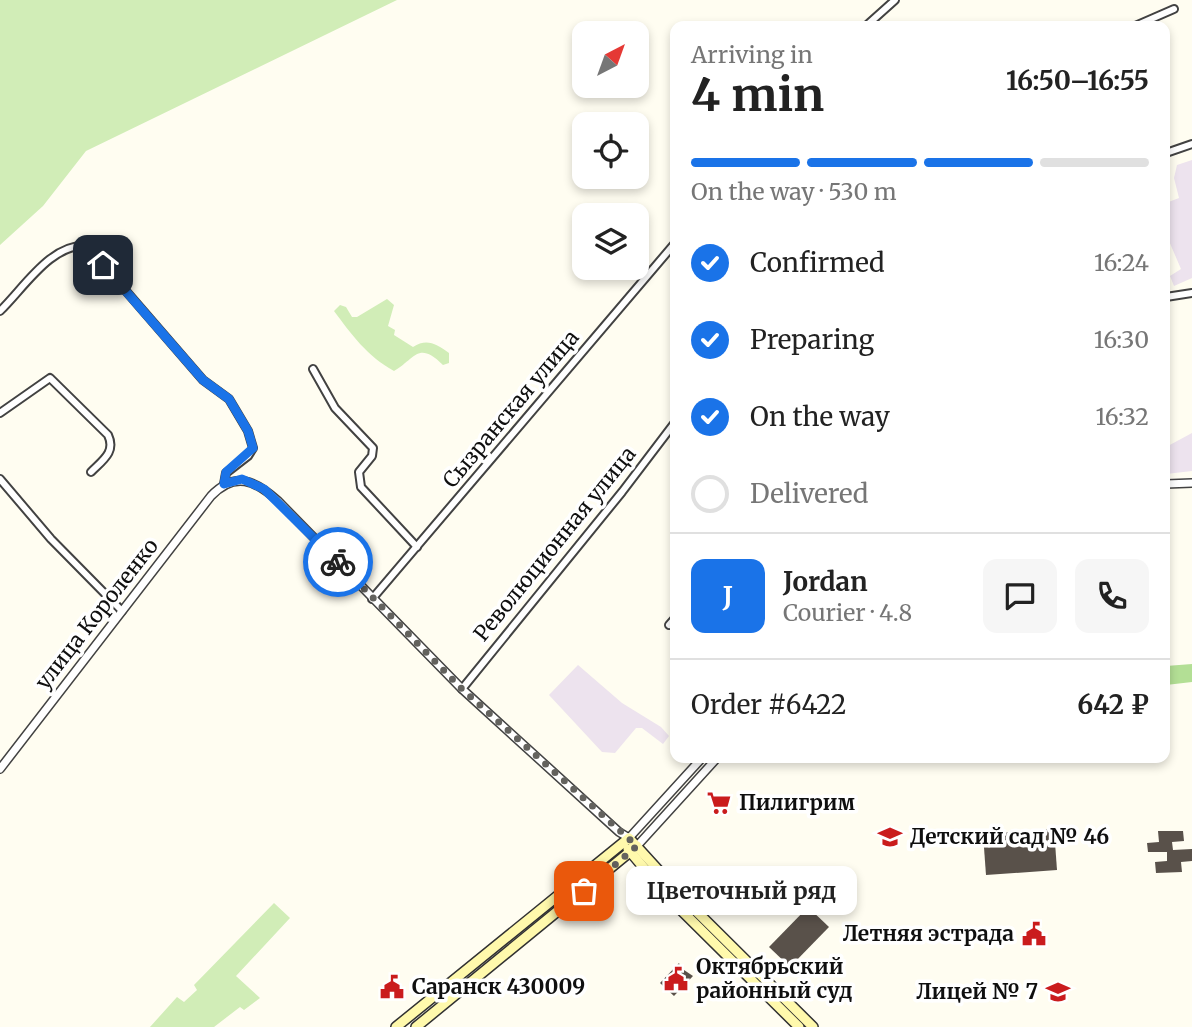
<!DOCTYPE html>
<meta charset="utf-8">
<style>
:root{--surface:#fff;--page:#f6f6f6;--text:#222;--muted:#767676;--line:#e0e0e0;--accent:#1a73e8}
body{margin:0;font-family:Merriweather,serif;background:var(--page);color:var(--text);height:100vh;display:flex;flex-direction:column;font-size:26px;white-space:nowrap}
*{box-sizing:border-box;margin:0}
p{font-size:23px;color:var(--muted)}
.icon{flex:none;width:38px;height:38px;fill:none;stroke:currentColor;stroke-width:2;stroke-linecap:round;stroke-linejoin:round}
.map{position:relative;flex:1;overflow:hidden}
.details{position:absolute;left:670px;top:21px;width:500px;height:742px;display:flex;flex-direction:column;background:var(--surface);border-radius:14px;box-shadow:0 4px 10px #0003}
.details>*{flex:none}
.needle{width:46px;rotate:41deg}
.fabs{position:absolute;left:572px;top:21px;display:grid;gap:14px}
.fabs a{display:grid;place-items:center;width:77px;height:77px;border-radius:14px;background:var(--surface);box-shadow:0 4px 10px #0003;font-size:35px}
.pin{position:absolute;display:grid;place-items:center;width:60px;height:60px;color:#fff;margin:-30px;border-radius:14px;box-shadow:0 4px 10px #0006}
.courier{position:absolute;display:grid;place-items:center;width:70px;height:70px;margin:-35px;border:5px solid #1a73e8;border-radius:50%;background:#fff;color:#222;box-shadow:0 2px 9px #0007}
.bubble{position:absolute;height:49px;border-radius:14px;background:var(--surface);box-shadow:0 4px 10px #0003;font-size:23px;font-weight:700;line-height:49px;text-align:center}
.overview em{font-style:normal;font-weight:700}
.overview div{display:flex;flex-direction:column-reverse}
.overview{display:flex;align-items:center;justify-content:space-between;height:119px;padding:0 21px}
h1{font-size:46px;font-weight:700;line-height:52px}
.bar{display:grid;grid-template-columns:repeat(4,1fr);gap:10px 7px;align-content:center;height:84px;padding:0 21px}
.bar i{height:9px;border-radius:5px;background:var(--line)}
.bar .active{background:var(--accent)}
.bar p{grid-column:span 4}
.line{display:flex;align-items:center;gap:18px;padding:0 21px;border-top:2px solid var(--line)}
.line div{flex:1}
.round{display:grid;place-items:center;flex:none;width:74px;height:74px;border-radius:14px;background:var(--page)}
ol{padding:0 21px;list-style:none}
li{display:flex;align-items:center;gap:21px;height:77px}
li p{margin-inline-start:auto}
li .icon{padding:7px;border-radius:50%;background:var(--accent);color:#fff;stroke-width:4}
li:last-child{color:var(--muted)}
li i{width:38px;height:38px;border:4px solid var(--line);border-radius:50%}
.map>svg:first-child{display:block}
.industrial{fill:#ede3ee}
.green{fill:#d1edb7}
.forest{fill:#b3df95}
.building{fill:#59514a}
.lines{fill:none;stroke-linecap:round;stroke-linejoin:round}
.minor-casing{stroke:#424242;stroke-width:10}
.tertiary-casing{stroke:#424242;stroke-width:10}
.secondary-casing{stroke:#313131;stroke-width:12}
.minor{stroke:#fff;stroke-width:6}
.tertiary{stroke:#fff;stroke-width:7}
.secondary{stroke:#fff9ac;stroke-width:9}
.done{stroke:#63625e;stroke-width:7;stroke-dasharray:0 12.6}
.route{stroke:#1a73e8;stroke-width:9}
.labels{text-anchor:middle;stroke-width:7;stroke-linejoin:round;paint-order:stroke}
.street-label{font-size:21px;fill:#0f0f0f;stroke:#fff}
.poi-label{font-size:21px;font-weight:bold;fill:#0f0f0f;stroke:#fff;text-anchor:start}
</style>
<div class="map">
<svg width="1192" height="1027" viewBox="0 0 1192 1027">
<rect width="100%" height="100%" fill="#fffdf1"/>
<g class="industrial">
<polygon points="1192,160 1192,278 1174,286 1170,276 1181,269 1166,234 1166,203 1179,198 1174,178 1177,165"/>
<polygon points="1192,433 1192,471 1166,474 1166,447"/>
<polygon points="578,665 622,703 661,727 669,736 663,744 642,728 636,728 615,753 602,752 549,695"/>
</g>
<g class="green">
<polygon points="0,0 397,0 86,151 43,206 0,245"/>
<path d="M387,299l7,6 -6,21 7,4 -1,5 19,12c14,-9 23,-3 36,6v10l-6,2c-25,-25 -28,-6 -49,6 -27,-15 -42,-36 -60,-60l6,-6 6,2 6,10h5z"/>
<polygon points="274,903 290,918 236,976 260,998 244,1010 240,1007 214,1027 150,1027 177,997 184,1002 197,990 194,985"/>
</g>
<polygon class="forest" points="1192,664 1192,682 1166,685 1166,666"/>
<g class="building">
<polygon points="1054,829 1057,870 986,875 983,834"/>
<polygon points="1158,831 1183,831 1184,841 1172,842 1173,850 1192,849 1192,861 1181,862 1182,872 1156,873 1155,862 1167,861 1167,852 1148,852 1147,843 1159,842"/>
<polygon points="749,866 779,893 760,914 738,897 730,885"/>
<polygon points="808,907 829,927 790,967 769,947"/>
<polygon points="679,963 681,968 693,976 674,996 660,983"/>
</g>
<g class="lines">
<g class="minor-casing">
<g id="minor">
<polyline points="866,26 895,0"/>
<polyline points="1135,26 1174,9"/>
<polyline points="1166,153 1192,144"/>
<polyline points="1166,297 1192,293"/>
<path d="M0,311c24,-23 51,-68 87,-65l116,134 26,19 19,32 5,17 -5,8 -22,17 -2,11"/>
<polyline points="313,369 335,408 373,448 372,456 359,472 361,487 417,547"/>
<path d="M0,413l50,-35 58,57c8,17 -5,25 -17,37"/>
<polyline points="0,479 51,539 122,611"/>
<polyline points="372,599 676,242"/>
<polyline points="669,625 676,617"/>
<polyline points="462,689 622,492 676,421"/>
</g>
</g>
<g class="tertiary-casing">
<g id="tertiary">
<polyline points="1166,484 1192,483"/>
<path d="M0,769l211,-273c24,-25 44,-16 67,5l184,188 157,143 10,6 73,-80"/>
<polyline points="637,846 717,758"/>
</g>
</g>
<g class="secondary-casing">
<g id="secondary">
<polyline points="628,849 671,900 799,1027"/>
<polyline points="396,1027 629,838 690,905 813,1027"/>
<polyline points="416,1027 637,846"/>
</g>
</g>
<use href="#minor" class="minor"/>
<use href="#tertiary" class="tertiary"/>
<use href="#secondary" class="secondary"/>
</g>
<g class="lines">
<polyline class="done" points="338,562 462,689 637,846 584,891"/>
<polyline class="route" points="103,265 203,380 229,399 248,431 253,448 226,472 224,484 242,479 264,489 338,562"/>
</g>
<defs>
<g id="supermarket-bare" transform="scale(1.89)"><path d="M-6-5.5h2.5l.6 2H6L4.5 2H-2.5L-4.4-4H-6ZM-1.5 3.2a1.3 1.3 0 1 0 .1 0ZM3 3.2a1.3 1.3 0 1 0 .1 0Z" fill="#ca1c1d" stroke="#fff" stroke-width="2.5" paint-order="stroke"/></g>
<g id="school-bare" transform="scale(1.89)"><path d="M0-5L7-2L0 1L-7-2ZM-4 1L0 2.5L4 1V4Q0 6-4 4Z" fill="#ca1c1d" stroke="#fff" stroke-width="2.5" paint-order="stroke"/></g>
<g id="civic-bare" transform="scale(1.89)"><path d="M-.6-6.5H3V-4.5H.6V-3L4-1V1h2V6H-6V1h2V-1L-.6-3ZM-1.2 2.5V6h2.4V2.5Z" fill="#ca1c1d" stroke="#fff" stroke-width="2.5" paint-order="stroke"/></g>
</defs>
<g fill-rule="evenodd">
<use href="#supermarket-bare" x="719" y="803"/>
<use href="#school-bare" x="890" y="837"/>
<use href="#civic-bare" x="1034" y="934"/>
<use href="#civic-bare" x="676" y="979"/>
<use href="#civic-bare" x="392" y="987"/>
<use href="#school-bare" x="1058" y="992"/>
</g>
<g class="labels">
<g class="street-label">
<text transform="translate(511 409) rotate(-50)" y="7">Сызранская улица</text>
<text transform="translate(555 544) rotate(-51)" y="7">Революционная улица</text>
<text transform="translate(97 614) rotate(-52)" y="7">улица Короленко</text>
</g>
<g class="poi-label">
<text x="739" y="810">Пилигрим</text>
<text x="910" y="844">Детский сад № 46</text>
<text x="1014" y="941" text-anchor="end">Летняя эстрада</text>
<text x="696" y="974">Октябрьский<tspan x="696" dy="24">районный суд</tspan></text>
<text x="412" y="994">Саранск 430009</text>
<text x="1038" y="999" text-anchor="end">Лицей № 7</text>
</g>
</g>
</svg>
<div class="fabs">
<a><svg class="needle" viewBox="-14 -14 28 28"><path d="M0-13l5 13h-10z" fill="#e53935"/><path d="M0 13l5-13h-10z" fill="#767676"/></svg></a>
<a><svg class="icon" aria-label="locate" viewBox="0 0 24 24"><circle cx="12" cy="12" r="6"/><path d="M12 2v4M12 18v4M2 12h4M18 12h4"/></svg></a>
<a><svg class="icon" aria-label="layers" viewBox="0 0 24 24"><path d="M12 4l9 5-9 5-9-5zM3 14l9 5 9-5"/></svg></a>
</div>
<div class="pin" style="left:584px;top:891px;background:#ea580c"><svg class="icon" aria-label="bag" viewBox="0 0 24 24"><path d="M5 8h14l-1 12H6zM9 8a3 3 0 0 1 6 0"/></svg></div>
<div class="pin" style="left:103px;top:265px;background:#1f2937"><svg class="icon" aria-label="home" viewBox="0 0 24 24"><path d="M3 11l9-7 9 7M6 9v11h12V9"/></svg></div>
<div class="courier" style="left:338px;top:562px"><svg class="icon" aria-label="bike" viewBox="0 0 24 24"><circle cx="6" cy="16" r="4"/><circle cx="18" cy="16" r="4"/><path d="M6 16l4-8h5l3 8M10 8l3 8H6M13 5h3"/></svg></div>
<div class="bubble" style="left:626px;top:866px;width:231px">Цветочный ряд</div>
<section class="details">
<div class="overview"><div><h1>4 min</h1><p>Arriving in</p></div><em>16:50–16:55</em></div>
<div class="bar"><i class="active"></i><i class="active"></i><i class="active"></i><i></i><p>On the way · 530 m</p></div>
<ol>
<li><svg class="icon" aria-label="check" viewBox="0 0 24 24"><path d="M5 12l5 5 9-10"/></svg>Confirmed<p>16:24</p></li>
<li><svg class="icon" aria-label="check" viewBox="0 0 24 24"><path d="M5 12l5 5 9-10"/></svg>Preparing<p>16:30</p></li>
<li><svg class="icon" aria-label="check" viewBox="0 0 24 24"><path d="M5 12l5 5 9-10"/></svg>On the way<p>16:32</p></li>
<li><i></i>Delivered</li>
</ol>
<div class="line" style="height:126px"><b class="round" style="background:var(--accent);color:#fff">J</b><div><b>Jordan</b><p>Courier · 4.8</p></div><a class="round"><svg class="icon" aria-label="chat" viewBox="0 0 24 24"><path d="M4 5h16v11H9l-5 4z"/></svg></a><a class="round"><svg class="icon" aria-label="phone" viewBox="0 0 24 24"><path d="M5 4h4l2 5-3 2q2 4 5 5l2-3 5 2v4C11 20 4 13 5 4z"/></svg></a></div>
<div class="line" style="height:91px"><div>Order #6422</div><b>642 ₽</b></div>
</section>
</div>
